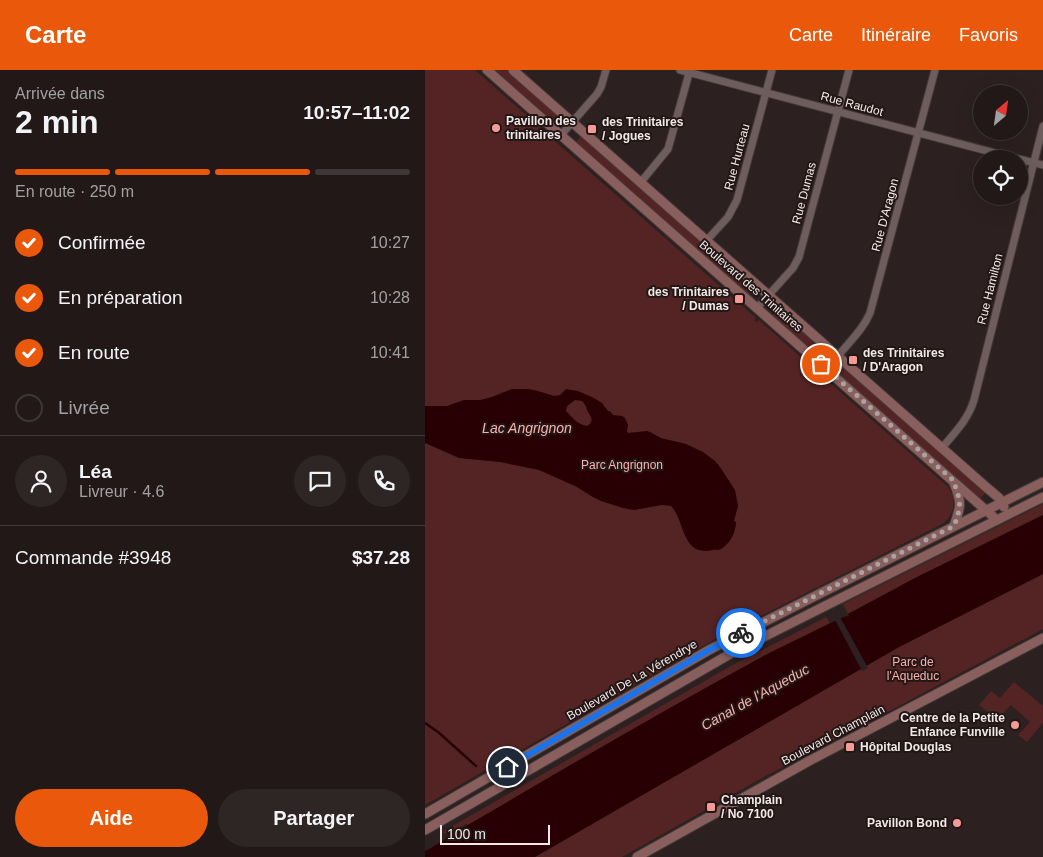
<!DOCTYPE html>
<html lang="fr">
<meta charset="utf-8">
<style>
:root{--surface:#221818;--page:#2e2525;--text:#f1f3f6;--muted:#a2a0a2;--line:#3f3737;--accent:#ea580c}
body{margin:0;font-family:Arial,sans-serif;background:var(--page);color:var(--text);height:100vh;display:flex;flex-direction:column;font-size:19px;white-space:nowrap}
*{box-sizing:border-box;margin:0}
p{font-size:16px;color:var(--muted)}
.icon{flex:none;width:28px;height:28px;fill:none;stroke:currentColor;stroke-width:2;stroke-linecap:round;stroke-linejoin:round}
.map{position:relative;flex:1;overflow:hidden}
.sheet{display:flex;flex-direction:column;background:var(--surface);width:425px}
.sheet>*{flex:none}
.needle{width:32px;rotate:29deg}
.controls{position:absolute;left:548px;top:15px;display:grid;gap:10px}
.controls a{display:grid;place-items:center;width:55px;height:55px;border-radius:50%;background:var(--surface);box-shadow:0 5px 20px #0002,0 0 0 1px var(--line);font-size:25px}
.scale{position:absolute;left:15px;bottom:12px;width:110px;box-sizing:border-box;padding-left:5px;border:2px solid #f1e8e7;border-top:0;font-size:14px;line-height:18px;white-space:nowrap;color:#f1e8e7;-webkit-text-stroke:4px #231716;paint-order:stroke}
.pin{position:absolute;display:grid;place-items:center;width:42px;height:42px;color:#fff;margin:-21px;border:2px solid #fff;border-radius:50%;box-shadow:0 1px 5px #0007}
.courier{position:absolute;display:grid;place-items:center;width:50px;height:50px;margin:-25px;border:4px solid #1a73e8;border-radius:50%;background:#fff;color:#222;box-shadow:0 1px 6px #0007}
.overview em{font-style:normal;font-weight:800}
.overview div{display:flex;flex-direction:column-reverse}
.overview{display:flex;align-items:center;justify-content:space-between;height:85px;padding:0 15px}
h1{font-size:32px;font-weight:800;line-height:38px}
.bar{display:grid;grid-template-columns:repeat(4,1fr);gap:8px 5px;align-content:center;height:60px;padding:0 15px}
.bar i{height:6px;border-radius:4px;background:var(--line)}
.bar .selected{background:var(--accent)}
.bar p{grid-column:span 4}
.line{display:flex;align-items:center;gap:12px;padding:0 15px;border-top:1px solid var(--line)}
.line div{flex:1}
.round{display:grid;place-items:center;flex:none;width:52px;height:52px;border-radius:26px;background:var(--page)}
ol{padding:0 15px;list-style:none}
li{display:flex;align-items:center;gap:15px;height:55px}
li p{margin-inline-start:auto}
li .icon{padding:5px;border-radius:50%;background:var(--accent);color:#fff;stroke-width:4}
li:last-child{color:var(--muted)}
li i{width:28px;height:28px;border:2px solid var(--line);border-radius:50%}
.cta{display:flex;gap:10px;margin-top:auto;padding:10px 15px}
.cta a{flex:1;height:58px;border-radius:30px;background:var(--accent);color:#fff;font-size:20px;font-weight:800;line-height:58px;text-align:center}
.cta a+a{background:var(--page);color:var(--text)}
header{display:flex;align-items:center;gap:30px;box-sizing:border-box;height:70px;padding:0 25px;background:var(--accent);color:#fff}
header strong{font-size:24px}
nav{display:flex;gap:28px;margin-inline-start:auto;font-size:18px}
main{display:flex;flex:1;min-height:0}
.map>svg:first-child{display:block}
.green{fill:#542424}
.water{fill:#280003;fill-rule:evenodd}
.pier{fill:#2d2020}
.lines{fill:none;stroke-linecap:round;stroke-linejoin:round}
.stream{stroke:#280003;stroke-width:2.5}
.minor-casing{stroke:#453b3a;stroke-width:9}
.secondary-casing{stroke:#453b3a;stroke-width:11}
.minor{stroke:#6d5e5d;stroke-width:7}
.secondary{stroke:#895f5e;stroke-width:9}
.done{stroke:#aca2a1;stroke-width:5;stroke-dasharray:0 9}
.route{stroke:#1a73e8;stroke-width:6}
.poi-dot{fill:#f59b97;stroke:#231716;stroke-width:2}
.labels{text-anchor:middle;stroke-width:4;stroke-linejoin:round;paint-order:stroke}
.street-label{font-size:12px;fill:#f1e8e7;stroke:#231716}
.poi-label{font-size:12px;font-weight:bold;fill:#f1e8e7;stroke:#231716;text-anchor:start}
.park-label{font-size:12px;fill:#fab0ac;stroke:#231716}
.water-label{font-size:14px;font-style:italic;fill:#fab0ac;stroke:#231716}
</style>
<header>
<strong>Carte</strong>
<nav><a>Carte</a><a>Itinéraire</a><a>Favoris</a></nav>
</header>
<main>
<section class="sheet">
<div class="overview"><div><h1>2 min</h1><p>Arrivée dans</p></div><em>10:57–11:02</em></div>
<div class="bar"><i class="selected"></i><i class="selected"></i><i class="selected"></i><i></i><p>En route · 250 m</p></div>
<ol>
<li><svg class="icon" aria-label="check" viewBox="0 0 24 24"><path d="M5 12l5 5 9-10"/></svg>Confirmée<p>10:27</p></li>
<li><svg class="icon" aria-label="check" viewBox="0 0 24 24"><path d="M5 12l5 5 9-10"/></svg>En préparation<p>10:28</p></li>
<li><svg class="icon" aria-label="check" viewBox="0 0 24 24"><path d="M5 12l5 5 9-10"/></svg>En route<p>10:41</p></li>
<li><i></i>Livrée</li>
</ol>
<div class="line" style="height:90px"><a class="round"><svg class="icon" aria-label="person" viewBox="0 0 24 24"><circle cx="12" cy="8" r="4"/><path d="M4 21q1-7 8-7t8 7"/></svg></a><div><b>Léa</b><p>Livreur · 4.6</p></div><a class="round"><svg class="icon" aria-label="chat" viewBox="0 0 24 24"><path d="M4 5h16v11H9l-5 4z"/></svg></a><a class="round"><svg class="icon" aria-label="phone" viewBox="0 0 24 24"><path d="M5 4h4l2 5-3 2q2 4 5 5l2-3 5 2v4C11 20 4 13 5 4z"/></svg></a></div>
<div class="line" style="height:65px"><div>Commande #3948</div><b>$37.28</b></div>
<div class="cta"><a>Aide</a><a>Partager</a></div>
</section>
<div class="map">
<svg width="618" height="787" viewBox="0 0 618 787">
<rect width="100%" height="100%" fill="#2d2020"/>
<g class="green">
<path d="M0,0h50l66,58 -2,2 4,3 1,-1 5,4 207,182 -2,2 3,2 2,-2 189,167c9,12 7,26 -4,36l-227,115 -208,119 -3,-2 -14,8 -1,4 -66,38z"/>
<polygon points="68,0 83,0 133,44 127,51"/>
<polygon points="157,65 329,217 323,225 150,73"/>
<polygon points="353,239 561,422 555,429 347,246"/>
<polygon points="618,434 618,445 490,508 423,544 418,534"/>
<polygon points="618,504 618,559 457,645 456,643 452,645 451,643 447,645 448,647 417,663 418,665 337,708 197,787 110,787 474,577"/>
<path d="M401,547l4,6c-55,27 -108,56 -161,86 -68,38 -134,77 -201,116l-2,-1 -6,3 -2,4 -9,4 -7,-3 287,-165z"/>
<polygon points="589,612 618,636 618,653 602,672 593,665 605,652 586,635 572,649 554,635 566,621 575,628"/>
</g>
<g class="water">
<path d="M87,319h16l10,2 16,5 6,-1 6,-6 12,2 16,7 8,5 6,8h2l3,4 9,1 3,2 3,7 -1,6 1,2 19,-2 3,1 11,6 25,6 17,8 12,9 5,6 15,23 3,16 -4,15 2,1c0,10 -6,22 -15,27 -5,2 -3,0 -8,1 -32,7 -27,-28 -42,-44l-9,-1 -28,5 -11,-2 -22,-7 -10,-5 -14,-9 -38,-17 -39,-8 -41,-4 -34,-15v-37h22l17,-6h16l12,-3zM150,330l7,1c4,4 4,6 6,11 4,6 6,9 -1,14 -9,-1 -15,-9 -21,-15l1,-5z"/>
<path d="M618,445v59l-144,73 -364,210h-110v-8l1,2 18,-11 5,-5 19,-10c99,-58 199,-117 301,-172 24,-12 48,-23 72,-35l6,-2 1,1 1,-1 -1,-2 67,-36z"/>
</g>
<polygon class="pier" points="414,545 443,598 437,601 409,548"/>
<g class="lines">
<polyline class="stream" points="0,653 13,662 51,696"/>
<g class="minor-casing">
<g id="minor">
<polyline points="255,0 593,89"/>
<polyline points="136,65 172,24 176,17 181,0"/>
<polyline points="594,89 618,95"/>
<polyline points="216,112 243,79 265,0"/>
<polyline points="282,170 303,147 312,130 347,0"/>
<polyline points="332,238 368,198 374,187 424,0"/>
<path d="M413,286c11,-14 25,-26 32,-43l65,-243"/>
<path d="M517,378c13,-16 26,-28 32,-48l69,-274"/>
</g>
</g>
<g class="secondary-casing">
<g id="secondary">
<polyline points="62,0 572,450"/>
<polyline points="88,0 561,417 574,428 579,437"/>
<path d="M529,456c7,-20 8,-23 0,-43"/>
<polyline points="0,744 284,580 398,522 618,412"/>
<polyline points="0,760 305,584 398,537 618,427"/>
<polyline points="212,787 384,691 618,568"/>
</g>
</g>
<use href="#minor" class="minor"/>
<use href="#secondary" class="secondary"/>
</g>
<g class="lines">
<path class="done" d="M316,563l213,-107c8,-21 7,-24 -1,-46l-132,-116"/>
<polyline class="route" points="82,697 284,580 316,563"/>
</g>
<g class="poi-dot">
<circle cx="71" cy="58" r="5"/>
<rect x="162" y="54" width="10" height="10" rx="2.5"/>
<rect x="309" y="224" width="10" height="10" rx="2.5"/>
<rect x="423" y="285" width="10" height="10" rx="2.5"/>
<circle cx="590" cy="655" r="5"/>
<rect x="420" y="672" width="10" height="10" rx="2.5"/>
<rect x="281" y="732" width="10" height="10" rx="2.5"/>
<circle cx="532" cy="753" r="5"/>
</g>
<g class="labels">
<g class="street-label">
<text transform="translate(427 34) rotate(15)" y="4">Rue Raudot</text>
<text transform="translate(312 87) rotate(-75)" y="4">Rue Hurteau</text>
<text transform="translate(379 123) rotate(-75)" y="4">Rue Dumas</text>
<text transform="translate(460 145) rotate(-75)" y="4">Rue D'Aragon</text>
<text transform="translate(326 216) rotate(41)" y="4">Boulevard des Trinitaires</text>
<text transform="translate(565 219) rotate(-76)" y="4">Rue Hamilton</text>
<text transform="translate(207 610) rotate(-30)" y="4">Boulevard De La Vérendrye</text>
<text transform="translate(408 665) rotate(-28)" y="4">Boulevard Champlain</text>
</g>
<g class="poi-label">
<text x="81" y="55">Pavillon des<tspan x="81" dy="14">trinitaires</tspan></text>
<text x="177" y="56">des Trinitaires<tspan x="177" dy="14">/ Jogues</tspan></text>
<text x="304" y="226" text-anchor="end">des Trinitaires<tspan x="304" dy="14">/ Dumas</tspan></text>
<text x="438" y="287">des Trinitaires<tspan x="438" dy="14">/ D'Aragon</tspan></text>
<text x="580" y="652" text-anchor="end">Centre de la Petite<tspan x="580" dy="14">Enfance Funville</tspan></text>
<text x="435" y="681">Hôpital Douglas</text>
<text x="296" y="734">Champlain<tspan x="296" dy="14">/ No 7100</tspan></text>
<text x="522" y="757" text-anchor="end">Pavillon Bond</text>
</g>
<g class="park-label">
<text x="197" y="399">Parc Angrignon</text>
<text x="488" y="596">Parc de<tspan x="488" dy="14">l'Aqueduc</tspan></text>
</g>
<g class="water-label">
<text x="102" y="363">Lac Angrignon</text>
<text transform="translate(330 627) rotate(-29)" y="5">Canal de l'Aqueduc</text>
</g>
</g>
</svg>
<div class="controls">
<a><svg class="needle" viewBox="-14 -14 28 28"><path d="M0-13l5 13h-10z" fill="#e53935"/><path d="M0 13l5-13h-10z" fill="#a2a0a2"/></svg></a>
<a><svg class="icon" aria-label="locate" viewBox="0 0 24 24"><circle cx="12" cy="12" r="6"/><path d="M12 2v4M12 18v4M2 12h4M18 12h4"/></svg></a>
</div>
<div class="scale">100 m</div>
<div class="pin" style="left:396px;top:294px;background:#ea580c"><svg class="icon" aria-label="bag" viewBox="0 0 24 24"><path d="M5 8h14l-1 12H6zM9 8a3 3 0 0 1 6 0"/></svg></div>
<div class="pin" style="left:82px;top:697px;background:#1f2937"><svg class="icon" aria-label="home" viewBox="0 0 24 24"><path d="M3 11l9-7 9 7M6 9v11h12V9"/></svg></div>
<div class="courier" style="left:316px;top:563px"><svg class="icon" aria-label="bike" viewBox="0 0 24 24"><circle cx="6" cy="16" r="4"/><circle cx="18" cy="16" r="4"/><path d="M6 16l4-8h5l3 8M10 8l3 8H6M13 5h3"/></svg></div>
</div>
</main>
